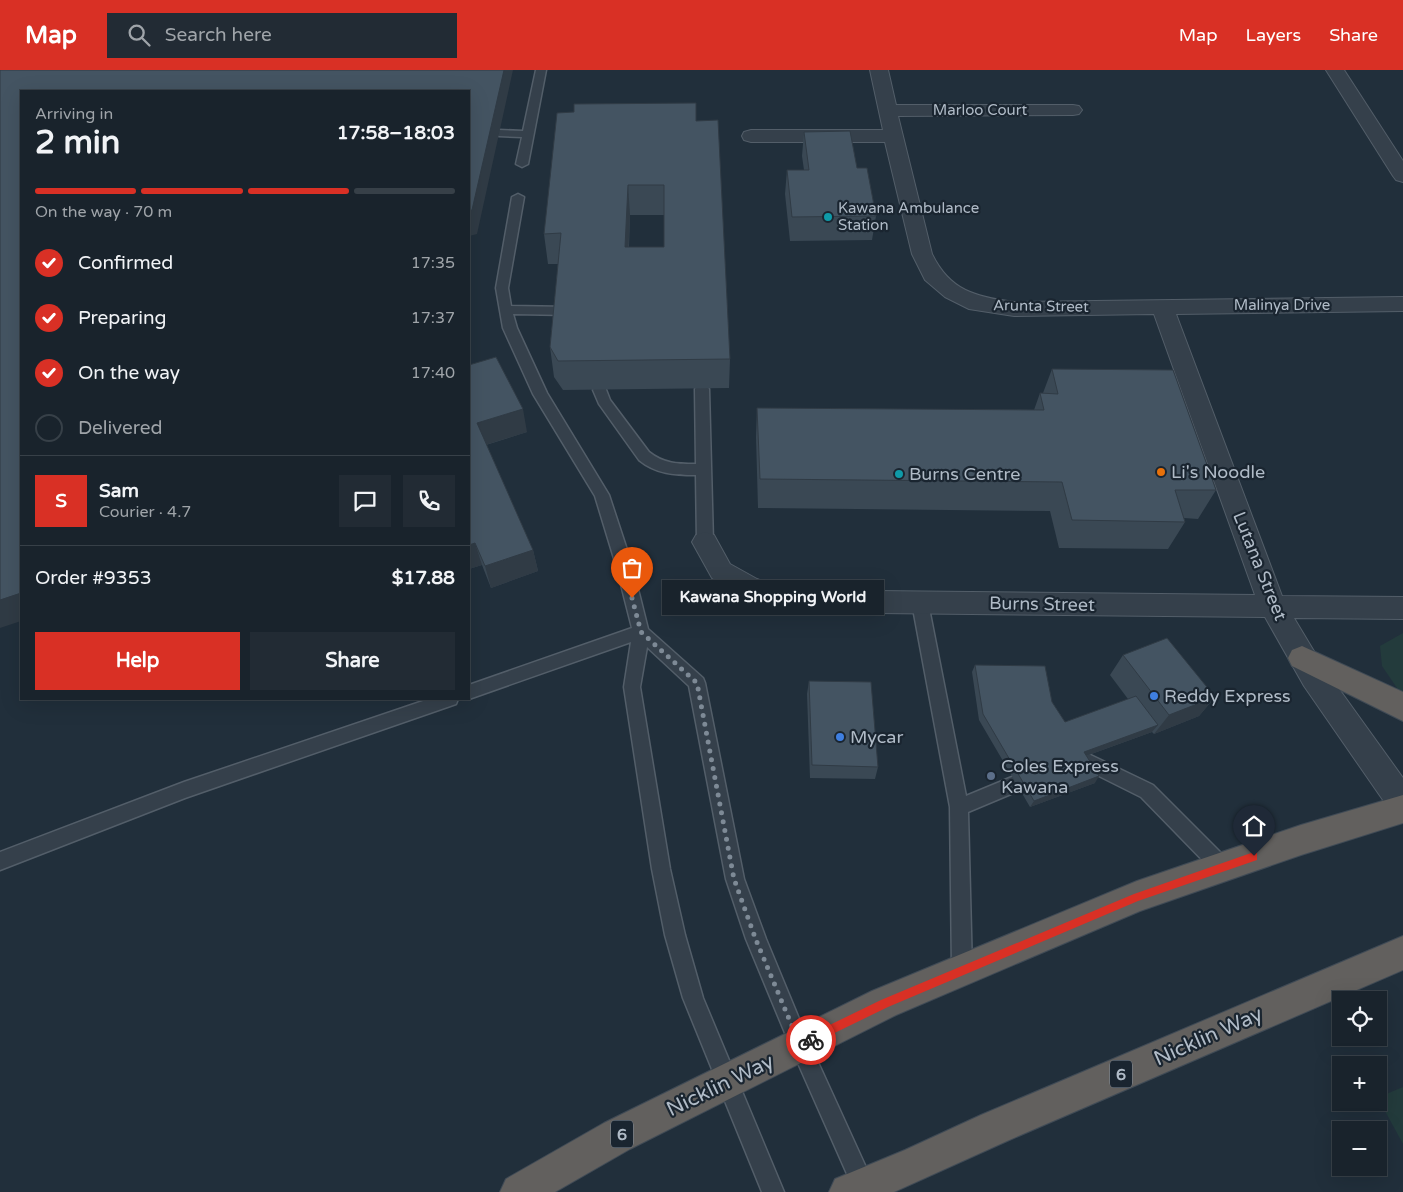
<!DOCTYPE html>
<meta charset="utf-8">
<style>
:root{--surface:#19232c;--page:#222b34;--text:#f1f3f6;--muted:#9fa4a9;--line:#374048;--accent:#d93025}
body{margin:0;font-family:"Varela Round",sans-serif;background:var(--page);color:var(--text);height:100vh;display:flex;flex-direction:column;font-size:19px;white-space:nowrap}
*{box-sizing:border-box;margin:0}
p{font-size:16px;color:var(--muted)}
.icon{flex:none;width:28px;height:28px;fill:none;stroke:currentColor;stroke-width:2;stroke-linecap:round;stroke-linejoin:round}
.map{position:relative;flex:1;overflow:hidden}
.drawer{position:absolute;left:20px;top:20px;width:450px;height:610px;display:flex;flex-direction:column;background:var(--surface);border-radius:0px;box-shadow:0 5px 20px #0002,0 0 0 1px var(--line)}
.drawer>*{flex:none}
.buttons{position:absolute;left:1332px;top:921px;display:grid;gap:10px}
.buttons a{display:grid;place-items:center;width:55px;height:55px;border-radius:0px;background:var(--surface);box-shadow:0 5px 20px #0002,0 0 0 1px var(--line);font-size:25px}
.pin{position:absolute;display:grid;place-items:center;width:42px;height:42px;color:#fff;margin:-51px -21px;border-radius:50% 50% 50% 0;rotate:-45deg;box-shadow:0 0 5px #0007}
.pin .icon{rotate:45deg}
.courier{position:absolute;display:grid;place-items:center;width:50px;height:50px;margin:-25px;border:4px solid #d93025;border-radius:50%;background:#fff;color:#222;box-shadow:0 1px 6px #0007}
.bubble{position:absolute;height:35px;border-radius:0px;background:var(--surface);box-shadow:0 5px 20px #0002,0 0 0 1px var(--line);font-size:16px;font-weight:700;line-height:35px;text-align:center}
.headline em{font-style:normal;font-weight:700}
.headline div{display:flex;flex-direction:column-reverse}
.headline{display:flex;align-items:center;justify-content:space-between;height:85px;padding:0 15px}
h1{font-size:32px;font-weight:700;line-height:38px}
.bar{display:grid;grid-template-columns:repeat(4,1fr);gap:8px 5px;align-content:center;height:60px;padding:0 15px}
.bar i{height:6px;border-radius:4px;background:var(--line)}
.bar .current{background:var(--accent)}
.bar p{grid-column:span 4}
.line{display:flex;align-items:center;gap:12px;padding:0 15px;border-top:1px solid var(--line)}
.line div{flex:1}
.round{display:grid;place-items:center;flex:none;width:52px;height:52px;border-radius:0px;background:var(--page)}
ol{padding:0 15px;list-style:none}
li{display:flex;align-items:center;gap:15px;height:55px}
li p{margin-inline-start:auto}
li .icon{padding:5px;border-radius:50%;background:var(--accent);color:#fff;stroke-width:4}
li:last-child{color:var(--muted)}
li i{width:28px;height:28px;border:2px solid var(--line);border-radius:50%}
.action{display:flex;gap:10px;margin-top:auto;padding:10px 15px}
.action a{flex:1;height:58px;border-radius:0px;background:var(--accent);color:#fff;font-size:20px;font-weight:700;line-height:58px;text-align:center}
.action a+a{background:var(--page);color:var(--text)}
header{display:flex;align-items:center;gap:30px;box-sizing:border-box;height:70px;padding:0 25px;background:var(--accent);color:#fff}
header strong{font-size:24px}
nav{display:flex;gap:28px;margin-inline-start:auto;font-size:18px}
.search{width:350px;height:45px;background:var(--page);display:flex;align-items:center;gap:12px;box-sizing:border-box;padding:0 18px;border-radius:0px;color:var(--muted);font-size:19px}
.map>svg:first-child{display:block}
.green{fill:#233b3c}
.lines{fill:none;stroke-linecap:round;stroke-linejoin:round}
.service-casing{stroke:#535e69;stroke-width:3}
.minor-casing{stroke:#535e69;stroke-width:2}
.trunk-casing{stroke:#404b56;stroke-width:2}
.service{fill:#35404b;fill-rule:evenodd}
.minor{fill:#35404b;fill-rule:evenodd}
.trunk{fill:#62605e;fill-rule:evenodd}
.wall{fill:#3a4854;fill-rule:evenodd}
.shaded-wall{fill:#303b45}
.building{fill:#445462;stroke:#303b45;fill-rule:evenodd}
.route{fill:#d93025}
.done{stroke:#7e8a96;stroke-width:5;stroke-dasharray:0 9}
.culture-dot{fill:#0f9aa8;stroke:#1a2530;stroke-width:2}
.food-dot{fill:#e8710a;stroke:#1a2530;stroke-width:2}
.shop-dot{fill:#3f7fe0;stroke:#1a2530;stroke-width:2}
.service-dot{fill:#5c6f8a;stroke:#1a2530;stroke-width:2}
.labels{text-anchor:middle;stroke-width:4.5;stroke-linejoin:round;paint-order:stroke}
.far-street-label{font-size:15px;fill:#b0bbc7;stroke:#1a2530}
.far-poi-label{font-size:15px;fill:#b0bbc7;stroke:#1a2530;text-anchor:start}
.shield{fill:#1a2530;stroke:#838e9a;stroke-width:1}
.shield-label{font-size:16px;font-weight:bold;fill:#b0bbc7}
.poi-label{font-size:18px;fill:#b0bbc7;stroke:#1a2530;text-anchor:start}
.street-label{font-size:18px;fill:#b0bbc7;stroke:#1a2530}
.near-street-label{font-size:21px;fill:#b0bbc7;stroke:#1a2530}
</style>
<header>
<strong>Map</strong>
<div class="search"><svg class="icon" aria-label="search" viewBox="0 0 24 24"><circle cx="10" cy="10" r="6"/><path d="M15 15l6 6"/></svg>Search here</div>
<nav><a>Map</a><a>Layers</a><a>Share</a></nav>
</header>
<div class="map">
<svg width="1403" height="1122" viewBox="0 0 1403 1122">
<rect width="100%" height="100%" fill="#212f3b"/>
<g class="green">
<polygon points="1403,563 1403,623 1399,621 1382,596 1380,576"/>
<polygon points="1403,1017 1403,1074 1379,1030 1379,1027"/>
</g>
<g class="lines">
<g class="service-casing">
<g id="service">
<polygon points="536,0 546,0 528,94 522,97 516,94 522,67 499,66 494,63 499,60 523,61"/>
<polygon points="518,124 524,127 508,218 511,236 570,237 576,241 570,245 513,244 517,258 547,323 609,425 632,495 648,559 703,608 705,613 744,809 766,869 807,968 874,1115 871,1122 855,1122 790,975 746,869 726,809 689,616 647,577 640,617 670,799 685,865 703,928 784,1122 762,1122 683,928 665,865 652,799 624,617 631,572 469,629 468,629 469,615 632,558 616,495 595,426 533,324 503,258 496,218 512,127"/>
<path d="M702,314l5,2 2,3 4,153 -3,4 -5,2 -5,-2 -3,-4 -1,-67c-21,0 -40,-1 -57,-15l-40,-56 -6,-14 2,-3h10l5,13 39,52c15,12 29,12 47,12l-1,-75 2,-3z"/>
<polygon points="920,527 926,528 928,533 966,726 1036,697 1042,699 1045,705 1042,711 968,742 972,901 969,908 962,911 955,908 952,901 950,737 912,533 914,528"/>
<polygon points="429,629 458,629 456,634 185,728 0,800 0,782 184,712"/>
<polygon points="1080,680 1153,715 1229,791 1231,797 1229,803 1222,806 1215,803 1141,727 1079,696 1072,699 1066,697 1063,691 1066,685"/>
</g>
</g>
<g class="minor-casing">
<g id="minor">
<path d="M870,0h18l8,35h177l6,1 3,4 -3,4 -6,1 -175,1 34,138c18,37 44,43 82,48l389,-5v14l-227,3 106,282 121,1v22l-109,-1 30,50 79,110v39l-11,-4 -88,-127 -39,-69 -482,-5 -44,-17 -27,-17 -20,-36 4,-7 9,-3 9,3 16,29 27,15 27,11 471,5 -101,-281 -140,2 -45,-7 -24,-12 -20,-17 -13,-26 -27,-112h-134l-7,-2 -2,-4 2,-4 7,-2h132z"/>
<polygon points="1326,0 1344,0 1403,91 1403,112 1396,110 1393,106"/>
</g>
</g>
<g class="trunk-casing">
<g id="trunk">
<polygon points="1302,576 1403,622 1403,651 1292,596 1288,588 1292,580"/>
<polygon points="1403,725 1403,753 1301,785 1140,841 896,945 630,1079 555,1122 500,1122 506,1109 604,1053 872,921 1137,811 1301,755"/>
<polygon points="1403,866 1403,900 1007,1071 894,1122 829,1122 835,1109 905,1080 981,1045"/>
</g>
</g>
<use href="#service" class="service"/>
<use href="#minor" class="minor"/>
<use href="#trunk" class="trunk"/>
</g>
<g class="wall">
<path d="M696,51l34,238 -1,29 -166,2 -9,-13 -4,-30 8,-83h-10l-4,-30zM630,145h34v32h-35z"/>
<polygon points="804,62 857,98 876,146 872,170 790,171 785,124 787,100 804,100 802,86"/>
<polygon points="469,295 527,362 486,375 533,480 538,501 491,518 482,495 469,499"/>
<polygon points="1052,299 1216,420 1198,449 1184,448 1185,452 1168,479 1059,478 1050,441 758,438 756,367 757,338 1034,340 1040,323 1043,323"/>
<polygon points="1123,585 1215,627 1199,646 1154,664 1152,662 1086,686 1095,713 1030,737 979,650 972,602 975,595 1052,632 1065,652 1128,629 1110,605"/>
<polygon points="809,611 878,697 875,709 810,708 807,624"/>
</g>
<g class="shaded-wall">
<polygon points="504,0 513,0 477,164 469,166 469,141"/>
<polygon points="628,115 630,145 627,208 625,177"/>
<polygon points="523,339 527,362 482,376 477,353"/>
<polygon points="475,473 482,495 469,499 469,475"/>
<polygon points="533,480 538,501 491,518 485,496"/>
<polygon points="21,523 21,551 0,558 0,530"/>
<polygon points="1215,627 1199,646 1154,664 1169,645"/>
<polygon points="1158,655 1152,662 1080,688 1084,682"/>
<polygon points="1099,706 1095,713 1030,737 1034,731"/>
</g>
<g class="building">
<polygon points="0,0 504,0 472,140 469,141 469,21 21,21 21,523 0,530"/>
<path d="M696,33v18l22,-1 12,239 -172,2 -8,-14 11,-114 -17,1 13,-121 17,-1v-8zM628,115h36v62h-39z"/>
<polygon points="850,61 857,98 867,98 876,146 792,147 787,100 809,100 804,62"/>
<polygon points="496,287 523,339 477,353 533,480 485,496 475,473 469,475 469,295"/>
<polygon points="1052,299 1173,300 1216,420 1175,420 1185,452 1072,450 1062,412 760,409 757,338 1044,340 1040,323 1058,324"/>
<polygon points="1167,568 1215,627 1169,645 1123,585"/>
<polygon points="975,595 1045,596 1052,632 1065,652 1136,626 1158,655 1084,682 1099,706 1034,731 983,644"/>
<polygon points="809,611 871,612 878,697 812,695"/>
</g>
<polygon class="route" points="1254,782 1257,783 1257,790 1138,831 888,937 814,973 811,975 807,973 805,970 807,966 881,930 1134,824"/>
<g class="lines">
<polyline class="done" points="632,528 641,562 697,613 734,809 756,870 800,975 811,970"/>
</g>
<g class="culture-dot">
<circle cx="828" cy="147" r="5"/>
<circle cx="899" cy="404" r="5"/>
</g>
<circle class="food-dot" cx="1161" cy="402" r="5"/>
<g class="shop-dot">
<circle cx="1154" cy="626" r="5"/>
<circle cx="840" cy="667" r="5"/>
</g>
<circle class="service-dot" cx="991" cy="706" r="5"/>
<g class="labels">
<g class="far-street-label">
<text x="980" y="45">Marloo Court</text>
<text x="1282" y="240">Malinya Drive</text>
<text transform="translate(1041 236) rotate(1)" y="5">Arunta Street</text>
</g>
<g class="far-poi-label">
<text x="838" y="143">Kawana Ambulance<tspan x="838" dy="17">Station</tspan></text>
</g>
<g class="shield">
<rect x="1110" y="990.5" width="22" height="27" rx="4"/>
<rect x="611" y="1050.5" width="22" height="27" rx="4"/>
</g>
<g class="shield-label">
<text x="1121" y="1010">6</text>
<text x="622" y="1070">6</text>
</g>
<g class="poi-label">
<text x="1171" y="408">Li's Noodle</text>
<text x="909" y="410">Burns Centre</text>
<text x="1164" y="632">Reddy Express</text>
<text x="850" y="673">Mycar</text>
<text x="1001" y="702">Coles Express<tspan x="1001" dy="21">Kawana</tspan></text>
</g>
<g class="street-label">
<text transform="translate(1260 496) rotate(68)" y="6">Lutana Street</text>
<text transform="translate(1042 534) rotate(1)" y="6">Burns Street</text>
</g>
<g class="near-street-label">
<text transform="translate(1208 966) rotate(-24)" y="7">Nicklin Way</text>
<text transform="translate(720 1015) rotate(-26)" y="7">Nicklin Way</text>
</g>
</g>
</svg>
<div class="buttons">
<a><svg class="icon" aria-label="locate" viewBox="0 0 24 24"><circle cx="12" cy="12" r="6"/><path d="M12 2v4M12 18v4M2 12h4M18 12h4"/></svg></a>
<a>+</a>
<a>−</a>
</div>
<div class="pin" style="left:632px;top:528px;background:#ea580c"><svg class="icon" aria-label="bag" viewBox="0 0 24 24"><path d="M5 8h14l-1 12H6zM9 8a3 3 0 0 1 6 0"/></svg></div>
<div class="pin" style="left:1254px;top:786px;background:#1f2937"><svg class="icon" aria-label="home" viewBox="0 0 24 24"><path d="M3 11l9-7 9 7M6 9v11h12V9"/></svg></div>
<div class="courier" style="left:811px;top:970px"><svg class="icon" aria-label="bike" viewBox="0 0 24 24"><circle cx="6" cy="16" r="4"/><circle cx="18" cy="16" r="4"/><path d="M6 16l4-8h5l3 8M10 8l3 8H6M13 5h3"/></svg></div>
<div class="bubble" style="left:662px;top:510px;width:222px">Kawana Shopping World</div>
<section class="drawer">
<div class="headline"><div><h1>2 min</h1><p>Arriving in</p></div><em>17:58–18:03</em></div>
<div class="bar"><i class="current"></i><i class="current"></i><i class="current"></i><i></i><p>On the way · 70 m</p></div>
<ol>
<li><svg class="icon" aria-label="check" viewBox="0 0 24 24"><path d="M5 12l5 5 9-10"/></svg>Confirmed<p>17:35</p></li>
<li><svg class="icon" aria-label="check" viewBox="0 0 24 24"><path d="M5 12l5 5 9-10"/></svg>Preparing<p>17:37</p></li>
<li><svg class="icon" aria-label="check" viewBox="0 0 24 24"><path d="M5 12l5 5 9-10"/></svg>On the way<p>17:40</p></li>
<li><i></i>Delivered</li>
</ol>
<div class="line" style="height:90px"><b class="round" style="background:var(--accent);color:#fff">S</b><div><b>Sam</b><p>Courier · 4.7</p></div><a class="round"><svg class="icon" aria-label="chat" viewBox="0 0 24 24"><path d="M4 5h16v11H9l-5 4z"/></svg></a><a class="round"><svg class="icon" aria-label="phone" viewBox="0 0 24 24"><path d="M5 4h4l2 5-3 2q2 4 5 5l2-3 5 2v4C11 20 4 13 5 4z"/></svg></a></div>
<div class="line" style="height:65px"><div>Order #9353</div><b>$17.88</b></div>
<div class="action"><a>Help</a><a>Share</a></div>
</section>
</div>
